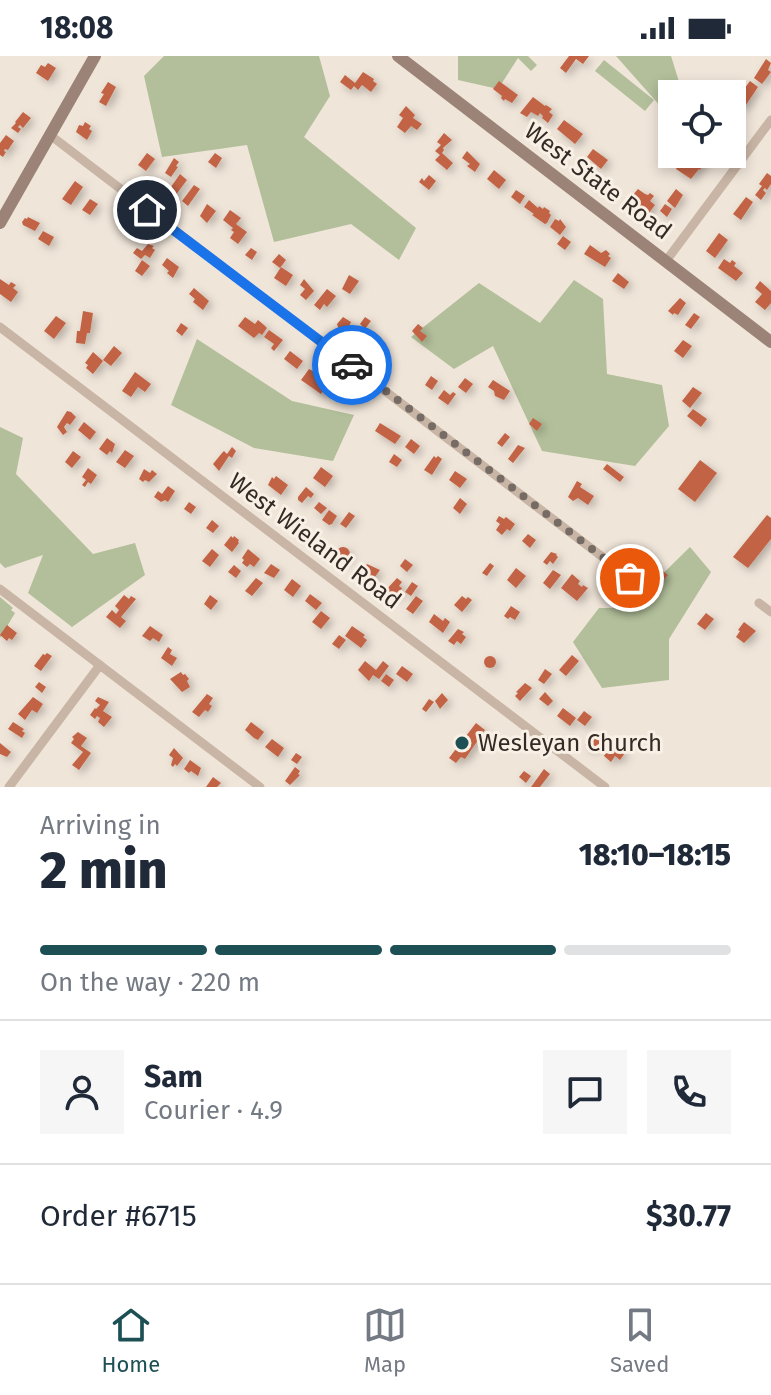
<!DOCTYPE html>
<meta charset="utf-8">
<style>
:root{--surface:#fff;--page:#f6f6f7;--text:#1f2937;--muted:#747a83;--line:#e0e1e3;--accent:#1d5054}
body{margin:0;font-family:"Fira Sans",sans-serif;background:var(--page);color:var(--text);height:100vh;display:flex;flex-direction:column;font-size:30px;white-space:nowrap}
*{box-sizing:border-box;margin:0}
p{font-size:26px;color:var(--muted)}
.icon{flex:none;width:44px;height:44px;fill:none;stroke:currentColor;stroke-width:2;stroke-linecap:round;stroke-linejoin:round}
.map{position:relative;height:731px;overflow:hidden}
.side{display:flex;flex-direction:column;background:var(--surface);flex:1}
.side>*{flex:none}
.tools{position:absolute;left:658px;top:24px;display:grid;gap:16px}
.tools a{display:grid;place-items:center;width:88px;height:88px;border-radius:0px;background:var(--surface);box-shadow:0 4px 12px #0003;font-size:40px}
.pin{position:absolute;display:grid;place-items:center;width:68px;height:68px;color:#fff;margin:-34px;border:4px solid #fff;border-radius:50%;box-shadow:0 2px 8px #0007}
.courier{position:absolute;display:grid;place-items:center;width:80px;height:80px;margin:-40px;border:6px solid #1a73e8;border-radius:50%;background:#fff;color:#222;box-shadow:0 2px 10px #0007}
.headline em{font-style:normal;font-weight:800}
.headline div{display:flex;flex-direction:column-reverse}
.headline{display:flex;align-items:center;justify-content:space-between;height:136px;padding:0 40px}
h1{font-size:52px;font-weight:800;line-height:60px}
.bar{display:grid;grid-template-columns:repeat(4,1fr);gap:12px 8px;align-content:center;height:96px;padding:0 40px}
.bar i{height:10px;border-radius:6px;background:var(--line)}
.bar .selected{background:var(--accent)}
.bar p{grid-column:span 4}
.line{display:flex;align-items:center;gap:20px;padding:0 40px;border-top:2px solid var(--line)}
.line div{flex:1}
.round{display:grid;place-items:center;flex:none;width:84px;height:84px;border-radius:0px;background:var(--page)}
.status{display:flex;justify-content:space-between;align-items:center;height:56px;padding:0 40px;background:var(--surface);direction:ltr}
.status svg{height:22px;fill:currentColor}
.dock{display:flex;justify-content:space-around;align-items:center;height:112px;border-top:2px solid var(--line);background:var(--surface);font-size:22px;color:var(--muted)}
.dock a{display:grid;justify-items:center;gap:4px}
.dock .selected{color:var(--accent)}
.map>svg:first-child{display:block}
.green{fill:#b2bf9a}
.building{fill:#c26445;filter:url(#shadow)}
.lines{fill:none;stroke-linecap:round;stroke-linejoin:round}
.street{stroke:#c8b5a5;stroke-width:9}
.secondary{stroke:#9b8477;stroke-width:12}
.done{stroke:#766c65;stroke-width:8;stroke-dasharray:0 14.4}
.route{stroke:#1a73e8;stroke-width:10}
.poi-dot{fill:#1d5054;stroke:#f8efe5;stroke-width:3}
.labels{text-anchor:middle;stroke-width:6;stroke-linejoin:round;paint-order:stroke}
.street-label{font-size:24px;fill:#342b26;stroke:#f8efe5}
.poi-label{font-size:24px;fill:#342b26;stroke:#f8efe5;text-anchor:start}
</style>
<div class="status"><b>18:08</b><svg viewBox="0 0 49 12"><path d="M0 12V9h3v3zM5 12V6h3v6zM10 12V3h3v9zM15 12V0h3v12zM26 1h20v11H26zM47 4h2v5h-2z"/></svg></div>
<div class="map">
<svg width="771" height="731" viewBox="0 0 771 731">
<defs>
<filter id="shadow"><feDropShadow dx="3.5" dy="3.5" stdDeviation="4" flood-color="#0004"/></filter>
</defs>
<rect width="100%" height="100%" fill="#f0e5d9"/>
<g class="green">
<polygon points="164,0 319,0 330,40 304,81 416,172 399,204 351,168 274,186 247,89 162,101 144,20"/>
<polygon points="458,0 528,0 537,9 531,15 518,2 498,33 458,24"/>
<polygon points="616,0 671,0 681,32 676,38 672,38 672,42 662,52"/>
<polygon points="604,4 654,44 645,55 595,15"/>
<polygon points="574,224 603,243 607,318 662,329 669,370 635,410 542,395 493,290 454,313 411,281 479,227 540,267"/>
<polygon points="197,283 292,345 354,359 333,405 254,392 171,349"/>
<polygon points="0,371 23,382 16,418 93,498 135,487 145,519 72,571 28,537 43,499 5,512 0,507"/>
<polygon points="690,491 711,516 669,583 669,624 602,632 573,586 599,552 628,552"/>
<polygon points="0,541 13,552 11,554 15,557 0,582"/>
</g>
<g class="building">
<polygon points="569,0 589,0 583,8 576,3 566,17 560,12"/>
<polygon points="766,3 771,7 768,14 771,16 762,28 754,22"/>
<polygon points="48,7 56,12 48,25 36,17 41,9 45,11"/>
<polygon points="363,16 374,23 373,25 377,28 371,36 362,29 358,34 354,30 351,34 340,26 345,19 355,27"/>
<polygon points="499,25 518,39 512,47 505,43 504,45 501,42 502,40 493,33"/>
<polygon points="750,25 758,31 744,52 735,45"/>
<polygon points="108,26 116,31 106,50 99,46 104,38 101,37"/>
<polygon points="533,41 545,50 546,49 552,53 549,56 553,59 548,67 542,62 543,60 540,57 538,60 531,56 527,61 520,57"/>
<polygon points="406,50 415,59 413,62 422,68 417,74 411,70 405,77 397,71 403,62 399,59"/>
<polygon points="23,56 31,62 23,72 20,69 18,71 21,73 18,77 11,72 16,67 15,66"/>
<polygon points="564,64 583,78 575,88 557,73"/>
<polygon points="85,66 91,70 89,73 92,75 87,84 76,76 79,69 83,70"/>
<polygon points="444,77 452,84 443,92 444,94 442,97 453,107 447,114 435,104 440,99 435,95 441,89 437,86"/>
<polygon points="6,79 14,85 8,94 5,93 4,95 6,96 3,101 0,99 0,87"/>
<polygon points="593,93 608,104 601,113 587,101"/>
<polygon points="467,95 480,108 475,116 467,110 470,108 462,102"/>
<polygon points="147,97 155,103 146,115 138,109"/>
<polygon points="215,97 222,102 216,112 208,106"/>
<polygon points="694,98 698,98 706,104 700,114 699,113 691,123 676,113 681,105 687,108 691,100 692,101"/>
<polygon points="174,102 179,106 176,110 178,111 171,121 165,117"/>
<polygon points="494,114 506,124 499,133 487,123"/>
<polygon points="767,117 771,120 771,128 767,134 765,132 763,134 766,137 761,144 755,139 762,130 759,128"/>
<polygon points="180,118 187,124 175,140 172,138 171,141 166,138"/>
<polygon points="429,119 436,125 429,134 419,126 422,122 424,125"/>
<polygon points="75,125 83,131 71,149 62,143"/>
<polygon points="194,129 200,133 188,150 182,145"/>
<polygon points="638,133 645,138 648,139 650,137 654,140 650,145 655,149 648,158 638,153 640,151 637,149 639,145 632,140"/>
<polygon points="676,133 683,139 675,152 667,145"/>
<polygon points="516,134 525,140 520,148 511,141"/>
<polygon points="746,141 753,146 741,164 733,158"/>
<polygon points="90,143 98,148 90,159 82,154"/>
<polygon points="529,144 538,152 539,150 543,153 544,151 550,155 549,157 551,159 547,167 545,168 532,159 534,158 524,151"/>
<polygon points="207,148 216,155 207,167 200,160"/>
<polygon points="665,148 672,153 667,161 660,155"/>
<polygon points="230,154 241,162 236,168 247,176 238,188 230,182 234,176 231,174 233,172 223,164"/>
<polygon points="28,161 40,167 35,175 23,169 22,166 25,162 27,163"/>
<polygon points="555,163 559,165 560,163 566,171 560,179 550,171"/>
<polygon points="43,175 54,181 49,190 38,183"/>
<polygon points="719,177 728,184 715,202 706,195"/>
<polygon points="563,180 571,186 565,194 557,188"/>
<polygon points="148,188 154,190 152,192 155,194 150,202 145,199 141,203 133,197 137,192 142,195"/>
<polygon points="590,189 601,197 606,194 610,198 608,200 611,202 605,211 584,198"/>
<polygon points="251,192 257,196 252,204 245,199"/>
<polygon points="279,198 286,204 280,212 272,206"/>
<polygon points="167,202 179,211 173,222 167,217 169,215 162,209"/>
<polygon points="724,203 730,207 732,204 736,207 734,210 743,217 736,225 718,212"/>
<polygon points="142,204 150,210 142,220 135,215"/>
<polygon points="281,211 293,219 286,230 274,222"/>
<polygon points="618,217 629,226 624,233 612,225"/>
<polygon points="349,219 359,225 350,238 342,233"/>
<polygon points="0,223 9,229 11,226 16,229 13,232 18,236 11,246 0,238"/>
<polygon points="304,223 314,235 306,244 300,239 305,233 300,229"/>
<polygon points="760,225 771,235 771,247 765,254 755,246 762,238 755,232"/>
<polygon points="194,232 209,245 203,254 193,246 195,243 189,238"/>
<polygon points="327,233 336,240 327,251 324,248 320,254 314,249"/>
<polygon points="680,242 686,247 678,259 674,257 673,259 668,255"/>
<polygon points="83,255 93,257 90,277 87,277 85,288 76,287 77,275 80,275"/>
<polygon points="694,257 700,261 691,273 685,269"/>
<polygon points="56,260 66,267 54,283 44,275"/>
<polygon points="245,261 255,268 258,264 264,269 267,272 262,279 259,277 254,282 238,270"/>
<polygon points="343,261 351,266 348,273 341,275 339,274 337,268"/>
<polygon points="365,261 371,265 365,273 360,268"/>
<polygon points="181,267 188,272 182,280 176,275"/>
<polygon points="418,268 423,272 420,275 427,280 422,286 412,275"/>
<polygon points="269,274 283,284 274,295 271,292 274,288 264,281"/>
<polygon points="369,278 382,288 375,296 363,286"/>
<polygon points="683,284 692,290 683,302 674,295"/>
<polygon points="114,290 122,297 111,310 103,304"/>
<polygon points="290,295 303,305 297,313 284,303"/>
<polygon points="93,296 103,305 93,318 86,312 88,309 85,307"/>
<polygon points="309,313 323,320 322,322 329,327 321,338 301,324"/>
<polygon points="135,316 151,328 145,336 138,331 131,341 122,335"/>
<polygon points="431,320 438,325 432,334 425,329"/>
<polygon points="465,322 473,328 466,337 458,331"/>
<polygon points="493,324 510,335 504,344 495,340 494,335 488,331"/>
<polygon points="693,331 702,337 690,352 682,345"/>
<polygon points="444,334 450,339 453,336 456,338 448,349 438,342"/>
<polygon points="693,353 707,363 701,371 687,360"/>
<polygon points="67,355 71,356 76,361 70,369 67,367 64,371 67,376 63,379 57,371"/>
<polygon points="533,362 542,368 537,375 529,368"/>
<polygon points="84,366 96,376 90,384 78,374"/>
<polygon points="380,367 401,380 395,388 375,375"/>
<polygon points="505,377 510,381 502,391 497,387"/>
<polygon points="107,382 115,388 112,397 110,395 107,399 99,393"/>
<polygon points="411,383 420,390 414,398 405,391"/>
<polygon points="518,389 525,392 513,407 508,403"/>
<polygon points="232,391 236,395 232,402 229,400 219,415 213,408 222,397 224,395 227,398"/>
<polygon points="125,394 134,400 125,412 116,406"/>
<polygon points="73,395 81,401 72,412 65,406"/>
<polygon points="394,398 402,404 397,411 389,406"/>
<polygon points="434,400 436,402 438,400 442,403 432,419 424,414"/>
<polygon points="700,404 717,417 695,446 678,433"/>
<polygon points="607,408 624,421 620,426 603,413"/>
<polygon points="321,411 333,420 325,431 313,422"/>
<polygon points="88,412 97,419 91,428 88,426 85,431 82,429 86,424 82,421"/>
<polygon points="144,413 150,417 152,414 157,418 149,426 145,424 143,426 139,423"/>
<polygon points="455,415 467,423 460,432 449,424"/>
<polygon points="276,420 288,429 281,439 268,429 272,421 274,423"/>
<polygon points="577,425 582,428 580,431 594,440 588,449 578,442 573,445 568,441"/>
<polygon points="168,430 175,435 168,446 165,444 161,446 154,441 158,435 162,438"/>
<polygon points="306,431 314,438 311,442 308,440 302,447 298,444 298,441"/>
<polygon points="460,442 467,448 460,458 453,452"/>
<polygon points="189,446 196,451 191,458 184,453"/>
<polygon points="319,446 327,452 321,458 314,452"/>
<polygon points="329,454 337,460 332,468 329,469 322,464"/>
<polygon points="349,456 355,460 346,472 340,468"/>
<polygon points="767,459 771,462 771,483 748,512 733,501"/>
<polygon points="499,460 504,463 506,461 515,468 510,475 507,473 502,479 496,474 500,468 496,465"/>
<polygon points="212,464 219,470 213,477 206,472"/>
<polygon points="528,478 536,484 530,492 522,485"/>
<polygon points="231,480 233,482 234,480 239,484 238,486 239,487 232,496 224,489"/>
<circle cx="343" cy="498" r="7"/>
<polygon points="212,493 219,499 210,511 202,505"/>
<polygon points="248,493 260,503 254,511 250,508 247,511 242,507 244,504 242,502"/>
<polygon points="551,496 557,498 556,499 558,501 553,508 550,505 547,509 543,506"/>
<polygon points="405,503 413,509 407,516 400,510"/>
<polygon points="490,507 494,510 487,520 482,517"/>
<polygon points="271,508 280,514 274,522 264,517"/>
<polygon points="367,508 380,514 372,525 363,521 364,519 361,516"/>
<polygon points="234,509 241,515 236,522 228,516"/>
<polygon points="658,511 668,519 661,527 650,521"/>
<polygon points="516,512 526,520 516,532 507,524"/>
<polygon points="553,514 561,519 550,533 543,527"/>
<polygon points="572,518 580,525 578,528 582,531 583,529 588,532 577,545 561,532"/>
<polygon points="256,522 263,527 252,540 245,535"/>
<polygon points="397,522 402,526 399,530 402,532 396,542 385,535"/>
<polygon points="292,523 301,530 293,541 284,534"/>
<polygon points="412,526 418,530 411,540 405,536"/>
<polygon points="310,538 322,547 316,554 305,545"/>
<polygon points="124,539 129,543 131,540 136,543 121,561 126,565 120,572 106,561 112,554 116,558 119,554 115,550"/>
<polygon points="210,539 218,545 211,554 204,548"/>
<polygon points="416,540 423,545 413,558 406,553"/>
<polygon points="462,540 466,543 468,541 472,544 462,556 454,549"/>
<polygon points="511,550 520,556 515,564 510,561 508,563 504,560"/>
<polygon points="321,555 330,562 321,573 312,566"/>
<polygon points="706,557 714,563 705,574 697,568"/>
<polygon points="434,558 443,565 445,562 450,566 443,577 429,566"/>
<polygon points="744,566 756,575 744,587 736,581 740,575 738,574"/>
<polygon points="7,569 17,577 12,584 9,582 7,585 0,579"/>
<polygon points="150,570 163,579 159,586 153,582 150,585 142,580"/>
<polygon points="352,570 365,579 363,581 367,584 361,592 345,580"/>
<polygon points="458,573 464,576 462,578 466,581 461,588 457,585 454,589 448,585"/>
<polygon points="339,579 346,584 339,593 332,588"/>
<polygon points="168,591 172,594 170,598 177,602 172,610 161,602"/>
<polygon points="47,597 52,600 41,615 34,610 43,598 45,599"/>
<polygon points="572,599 579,605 566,620 559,614"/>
<circle cx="490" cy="606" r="6"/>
<polygon points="365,605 376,614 383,605 389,610 379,623 373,619 369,625 358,614"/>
<polygon points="402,610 413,618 407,626 396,618"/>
<polygon points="545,613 552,618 544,628 538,624"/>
<polygon points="181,616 183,619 185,618 189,623 187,625 190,631 182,636 170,623"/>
<polygon points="386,618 394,624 389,631 381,625"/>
<polygon points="39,626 46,631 42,637 35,631"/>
<polygon points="525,627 532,632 520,645 515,640 518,637 516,636"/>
<polygon points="545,636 553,645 548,650 539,643"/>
<polygon points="442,637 448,644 440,653 435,645"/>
<polygon points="207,638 213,642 209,648 212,650 208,656 205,654 199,661 192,656"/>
<polygon points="33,641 43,648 37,657 32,654 25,664 18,658"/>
<polygon points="98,641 109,646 103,655 112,661 104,671 98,666 100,662 97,660 95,663 90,659 95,652 96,653 100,649 95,645"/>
<polygon points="429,643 434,646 426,656 422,653"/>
<polygon points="563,652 576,662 570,670 557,660"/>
<polygon points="584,655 592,661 585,670 577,664"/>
<polygon points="13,666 24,673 22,675 25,677 22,682 8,673"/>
<polygon points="251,666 264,676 258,684 254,682 245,674"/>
<polygon points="476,667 485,674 465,703 461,701 456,707 449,702"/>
<polygon points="78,676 87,682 81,690 91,697 79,714 72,709 83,696 71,687 74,683 72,681"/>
<polygon points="593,678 601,685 593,695 585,689"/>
<polygon points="272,683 284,692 278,701 265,691"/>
<polygon points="612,686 625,697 620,704 615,700 611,706 604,700"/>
<polygon points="0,687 11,696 7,701 0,698"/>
<polygon points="174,692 183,702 177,710 175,708 173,711 171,709 173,702 169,699"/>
<polygon points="296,697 302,701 297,708 291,704"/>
<polygon points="190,704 201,712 198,720 191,715 189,717 184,713"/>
<polygon points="295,711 300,715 298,718 300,719 290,729 285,725"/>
<polygon points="544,713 550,718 540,731 531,731"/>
<polygon points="524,715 531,720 526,727 519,721"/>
<polygon points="213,721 221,727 217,731 206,731"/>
</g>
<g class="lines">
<g class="street">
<polyline points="50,79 630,522"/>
<polyline points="666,205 771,64"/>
<polyline points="0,271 605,731"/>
<polyline points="0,533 260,731"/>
<polyline points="759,547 771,556"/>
<polyline points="9,731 100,609"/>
</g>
<g class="secondary">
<polyline points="398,0 771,286"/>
<polyline points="0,167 95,0"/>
</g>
</g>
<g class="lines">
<polyline class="done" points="352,309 630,522"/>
<polyline class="route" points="147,154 352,309"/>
</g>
<circle class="poi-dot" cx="462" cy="687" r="8"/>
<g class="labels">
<g class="street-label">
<text transform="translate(598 125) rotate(37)" y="8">West State Road</text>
<text transform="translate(315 485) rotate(37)" y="8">West Wieland Road</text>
</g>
<g class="poi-label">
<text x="478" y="695">Wesleyan Church</text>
</g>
</g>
</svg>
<div class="tools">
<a><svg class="icon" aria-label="locate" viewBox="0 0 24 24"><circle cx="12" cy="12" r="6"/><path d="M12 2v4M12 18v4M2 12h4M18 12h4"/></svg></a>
</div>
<div class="pin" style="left:630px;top:522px;background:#ea580c"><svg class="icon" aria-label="bag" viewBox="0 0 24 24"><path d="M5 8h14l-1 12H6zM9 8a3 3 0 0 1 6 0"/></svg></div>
<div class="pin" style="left:147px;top:154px;background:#1f2937"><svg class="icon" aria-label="home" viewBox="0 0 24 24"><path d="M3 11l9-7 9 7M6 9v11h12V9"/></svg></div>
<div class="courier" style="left:352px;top:309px"><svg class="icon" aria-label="car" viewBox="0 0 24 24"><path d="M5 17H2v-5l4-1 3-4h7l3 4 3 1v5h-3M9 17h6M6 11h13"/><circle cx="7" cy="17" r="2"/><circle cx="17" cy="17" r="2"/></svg></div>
</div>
<section class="side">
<div class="headline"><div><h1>2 min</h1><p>Arriving in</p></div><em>18:10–18:15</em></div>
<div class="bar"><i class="selected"></i><i class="selected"></i><i class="selected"></i><i></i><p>On the way · 220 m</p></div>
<div class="line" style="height:144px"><a class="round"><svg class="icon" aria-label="person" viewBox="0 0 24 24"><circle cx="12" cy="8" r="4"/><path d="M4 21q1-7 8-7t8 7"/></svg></a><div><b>Sam</b><p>Courier · 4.9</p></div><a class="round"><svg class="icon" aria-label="chat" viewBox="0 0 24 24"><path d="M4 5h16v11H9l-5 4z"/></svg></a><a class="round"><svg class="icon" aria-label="phone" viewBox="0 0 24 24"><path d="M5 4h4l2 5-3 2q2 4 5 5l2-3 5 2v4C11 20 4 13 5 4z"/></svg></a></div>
<div class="line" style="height:104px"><div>Order #6715</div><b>$30.77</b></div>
</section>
<nav class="dock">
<a class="selected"><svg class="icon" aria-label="home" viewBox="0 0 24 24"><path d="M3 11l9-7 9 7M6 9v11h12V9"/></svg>Home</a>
<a><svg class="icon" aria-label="map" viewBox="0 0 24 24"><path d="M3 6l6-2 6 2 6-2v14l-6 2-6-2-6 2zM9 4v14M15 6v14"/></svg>Map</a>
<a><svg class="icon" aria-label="saved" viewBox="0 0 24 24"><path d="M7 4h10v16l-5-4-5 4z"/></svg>Saved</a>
</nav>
